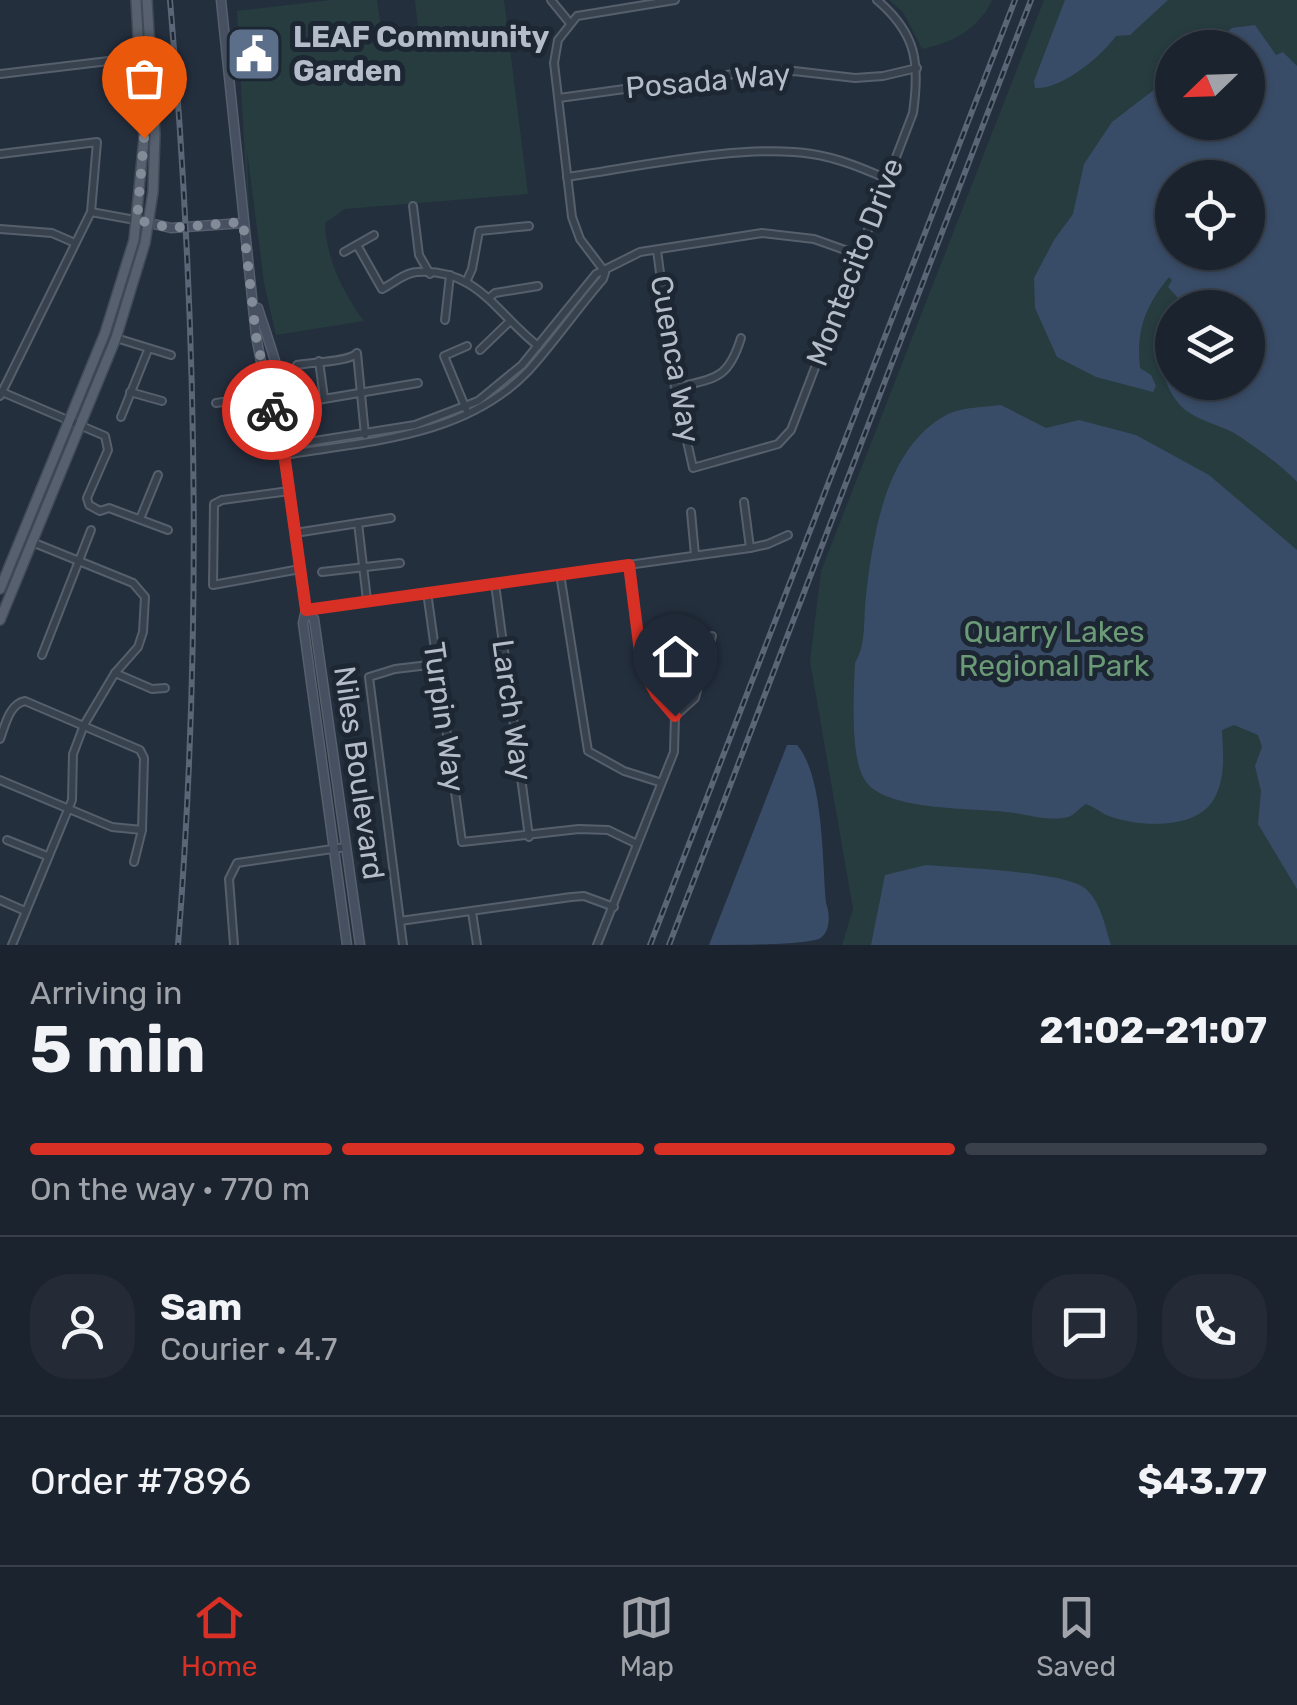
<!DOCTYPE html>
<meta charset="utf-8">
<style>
:root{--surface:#1b232e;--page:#242b36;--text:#f1f3f6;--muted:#a0a4aa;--line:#39404a;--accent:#d93025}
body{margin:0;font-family:Rubik,sans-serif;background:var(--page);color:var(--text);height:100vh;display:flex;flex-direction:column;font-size:38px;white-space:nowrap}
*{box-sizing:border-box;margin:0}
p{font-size:32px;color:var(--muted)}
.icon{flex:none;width:55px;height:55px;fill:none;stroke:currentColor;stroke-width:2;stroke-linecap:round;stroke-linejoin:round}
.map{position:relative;height:945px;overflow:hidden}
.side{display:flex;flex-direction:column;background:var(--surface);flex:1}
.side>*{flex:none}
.needle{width:65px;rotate:247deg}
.buttons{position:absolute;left:1155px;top:30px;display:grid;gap:20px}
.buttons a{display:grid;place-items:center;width:110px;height:110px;border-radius:50%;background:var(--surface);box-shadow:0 2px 8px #0004,0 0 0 2px var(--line);font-size:50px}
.pin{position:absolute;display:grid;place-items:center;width:85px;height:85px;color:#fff;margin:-102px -42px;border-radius:50% 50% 50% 0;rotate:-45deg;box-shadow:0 0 10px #0007}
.pin .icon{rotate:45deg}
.courier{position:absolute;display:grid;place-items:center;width:100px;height:100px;margin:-50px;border:8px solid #d93025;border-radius:50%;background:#fff;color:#222;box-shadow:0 2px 12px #0007}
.summary em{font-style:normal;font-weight:700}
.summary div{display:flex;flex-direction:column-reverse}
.summary{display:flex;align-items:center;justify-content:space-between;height:170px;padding:0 30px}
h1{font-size:65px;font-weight:700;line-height:75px}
.bar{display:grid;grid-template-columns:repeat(4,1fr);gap:15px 10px;align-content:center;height:120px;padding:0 30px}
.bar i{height:12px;border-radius:8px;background:var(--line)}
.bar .on{background:var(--accent)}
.bar p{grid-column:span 4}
.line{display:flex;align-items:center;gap:25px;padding:0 30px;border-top:2px solid var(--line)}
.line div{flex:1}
.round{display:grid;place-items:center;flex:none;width:105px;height:105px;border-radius:40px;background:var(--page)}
.tabs{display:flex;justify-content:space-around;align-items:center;height:140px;border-top:2px solid var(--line);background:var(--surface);font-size:28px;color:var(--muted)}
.tabs a{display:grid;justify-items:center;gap:5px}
.tabs .on{color:var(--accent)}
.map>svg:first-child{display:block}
.green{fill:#263c3f;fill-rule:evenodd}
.water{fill:#394c67;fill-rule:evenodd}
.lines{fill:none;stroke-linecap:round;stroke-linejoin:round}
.street-casing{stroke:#565f6c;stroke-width:10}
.secondary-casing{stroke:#565f6c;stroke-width:11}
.primary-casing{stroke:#414a57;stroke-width:12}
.street{stroke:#38414e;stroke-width:6}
.secondary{stroke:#465061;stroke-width:8}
.primary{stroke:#56606e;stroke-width:9}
.rail-casing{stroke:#5a6575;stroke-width:6}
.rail{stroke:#1d2633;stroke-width:2.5;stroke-dasharray:8;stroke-linecap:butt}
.done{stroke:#828b98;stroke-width:10;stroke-dasharray:0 18}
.route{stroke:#d93025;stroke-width:12}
.labels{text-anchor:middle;stroke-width:10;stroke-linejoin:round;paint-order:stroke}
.poi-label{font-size:30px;font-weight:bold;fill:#b4bcc9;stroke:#1d2633;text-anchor:start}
.street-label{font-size:30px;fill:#b4bcc9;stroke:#1d2633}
.park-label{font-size:30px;fill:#6b9a76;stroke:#1d2633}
</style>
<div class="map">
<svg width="1297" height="945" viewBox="0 0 1297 945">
<rect width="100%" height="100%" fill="#242f3e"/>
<g class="green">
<path d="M331,0h46l6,42 36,-4 -4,-38h89l24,194 -183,15 -20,14c1,35 18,70 39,98l-88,14 -12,-52 -17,-133 4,121 -14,-260z"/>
<path d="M889,0h103c-13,29 -40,43 -70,49l-19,-37z"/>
<path d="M1044,0h253v945h-455l11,-36 -43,-248 11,-90zM1172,48h76v74h-76zM1172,178h76v74h-76zM1172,308h76v74h-76z"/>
</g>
<g class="water">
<path d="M1065,0h103l-38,35 -14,1c-14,20 -55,54 -81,52l-1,-7z"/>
<path d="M1255,25l21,30 7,-3 14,14v416c-11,-13 -48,-40 -63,-49 -15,-8 -37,-13 -50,-24 -26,-24 -30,-68 -12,-95v68h76v-74l-71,-1 7,-9h-6l-10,-11 4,-7 -3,-3c-24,30 -33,53 -29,91l11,7 5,11 -3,6 -57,-15 -39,-20 -22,-49 -1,-30 20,-38 19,-26 11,-50 28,-42 60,-46v46h76v-74l-40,-1 24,-19zM1172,178h76v74h-76z"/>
<path d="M1001,405l45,23 33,-8 57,15 73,40 88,75v339l-39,-65 3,-33 -6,-25 7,-19 -4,-12 -24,-10 -12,5c1,24 4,48 -8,69 -18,32 -78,28 -108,16 -7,-4 -12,-8 -20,-11 -7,4 -11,11 -18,13 -19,5 -42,-3 -61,-5 -33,-4 -118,-1 -140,-29 -18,-21 -13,-91 -12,-120 12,-20 8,-44 11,-67 7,-62 20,-150 82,-182 15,-7 37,-7 53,-9z"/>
<path d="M787,745h10c27,31 25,116 29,158 4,11 5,29 -7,36 -17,6 -87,6 -110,6z"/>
<path d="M926,865c32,3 140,6 160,24 15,14 19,37 25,56h-240l14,-70z"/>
</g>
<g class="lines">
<g class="street-casing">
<g id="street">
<polyline points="551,0 569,22"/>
<polyline points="0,74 142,57"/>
<polyline points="559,98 734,74 794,71 855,78 883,76 917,68"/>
<polyline points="0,154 97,142 91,212 0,396"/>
<path d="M567,177c70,-10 178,-34 245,-23 26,4 50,14 73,24"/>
<polyline points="413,206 419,255 430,274"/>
<polyline points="91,212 135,220"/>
<polyline points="0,229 52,233 75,243"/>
<path d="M357,245l25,44c10,-5 24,-17 35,-17 60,-4 79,41 121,74"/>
<path d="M657,250l18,138 18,80 85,-24 13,-14 122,-317c7,-50 4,-79 -36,-113"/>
<polyline points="344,252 374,235"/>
<polyline points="605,272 580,239 572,217 554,63 558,40 577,16 675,0"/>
<polyline points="467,280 472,269 479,231 529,226"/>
<polyline points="489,298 495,293 538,286"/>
<polyline points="445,320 450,275"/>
<polyline points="116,338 171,355"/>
<polyline points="480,350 509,322"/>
<polyline points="357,353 365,435"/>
<polyline points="319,361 324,398"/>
<path d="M297,365c17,-3 49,-3 59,-11"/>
<path d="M675,388c40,-10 53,-8 66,-50"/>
<polyline points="2,392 105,436 108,450 87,498 89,505 100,511 109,508 168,530"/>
<polyline points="130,392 162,401"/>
<polyline points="306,402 418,383"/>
<polyline points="216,403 269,395"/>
<polyline points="466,409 444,356 467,346"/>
<polyline points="121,417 148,350"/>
<polyline points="283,446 415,425 478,401 522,365 596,274 640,252 762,233 814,239 859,255"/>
<path d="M284,455c85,-14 182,-18 245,-85 26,-29 48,-61 74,-91l2,-6"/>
<polyline points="289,491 222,500 214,504 213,585 300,569"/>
<polyline points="744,502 750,548"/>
<polyline points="691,512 695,555"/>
<polyline points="140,519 158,475"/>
<polyline points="358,523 367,600"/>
<polyline points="295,533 391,518"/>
<polyline points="322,572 400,563"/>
<polyline points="560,574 588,751 624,771 659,782"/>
<polyline points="495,584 529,837"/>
<polyline points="427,592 462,842 579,829 608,830 637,844"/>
<polyline points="306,610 750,548 768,544 788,535"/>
<polyline points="42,655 91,530"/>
<polyline points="115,673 152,689 165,688"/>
<polyline points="675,716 695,698 712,636"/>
<path d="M0,739c5,-13 9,-35 25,-38l115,49 4,8 -2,72 -8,32"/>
<polyline points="0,780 112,827 142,830"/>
<polyline points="7,840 47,856"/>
<polyline points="0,900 25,911"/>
<polyline points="472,912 477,945"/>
<polyline points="400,921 571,897 584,896 614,907"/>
<polyline points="12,945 72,800 73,754 84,725 115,673 138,647 143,632 145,597 133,583 32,542"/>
<polyline points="234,945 229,879 237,863 346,847"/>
<polyline points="403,945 369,677 395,669 437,664"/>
<polyline points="597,945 674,752 675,716 655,693 642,668 629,565"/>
</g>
</g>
<g class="secondary-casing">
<g id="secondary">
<polyline points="221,0 256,336 276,438 283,446 306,610 303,623 347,945"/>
<polyline points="137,220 171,228 243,223"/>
<path d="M258,308c10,33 40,108 25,138"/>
<polyline points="306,610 314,619 360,945"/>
</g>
</g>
<g class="primary-casing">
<g id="primary">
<polyline points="0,589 105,333 134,240 144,138 136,0"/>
<polyline points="0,620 116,338 145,243 153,192 155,134 147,0"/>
</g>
</g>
<use href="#street" class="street"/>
<use href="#secondary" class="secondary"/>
<use href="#primary" class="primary"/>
<g class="rail-casing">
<g id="rail">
<path d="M170,0c27,315 33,630 8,945"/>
<polyline points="650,945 1015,0"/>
<polyline points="669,945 1031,0"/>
</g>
</g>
<use href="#rail" class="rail"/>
</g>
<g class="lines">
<polyline class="done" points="144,138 137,220 171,228 243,222 256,336 272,410"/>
<polyline class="route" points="272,410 276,438 283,446 306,610 629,565 642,668 656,694 675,716"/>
</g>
<defs>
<g id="civic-square" transform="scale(2.875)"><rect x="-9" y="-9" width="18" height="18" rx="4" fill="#5c6f8a" stroke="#1d2633"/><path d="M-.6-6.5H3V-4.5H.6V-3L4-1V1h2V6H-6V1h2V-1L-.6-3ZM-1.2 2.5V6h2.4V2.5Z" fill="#fff"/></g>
</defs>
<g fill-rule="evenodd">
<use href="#civic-square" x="254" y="54"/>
</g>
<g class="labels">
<g class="poi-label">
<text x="293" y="47">LEAF Community<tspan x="293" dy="34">Garden</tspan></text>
</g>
<g class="street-label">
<text transform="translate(708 81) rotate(-5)" y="10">Posada Way</text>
<text transform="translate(855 262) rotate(-69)" y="10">Montecito Drive</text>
<text transform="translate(675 359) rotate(80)" y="10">Cuenca Way</text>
<text transform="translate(512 710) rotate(82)" y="10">Larch Way</text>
<text transform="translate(444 717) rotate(82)" y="10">Turpin Way</text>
<text transform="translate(359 773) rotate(82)" y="10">Niles Boulevard</text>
</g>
<g class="park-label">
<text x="1054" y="642">Quarry Lakes<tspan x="1054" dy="34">Regional Park</tspan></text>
</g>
</g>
</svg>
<div class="buttons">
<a><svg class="needle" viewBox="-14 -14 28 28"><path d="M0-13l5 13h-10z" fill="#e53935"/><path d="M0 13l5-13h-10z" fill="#a0a4aa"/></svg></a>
<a><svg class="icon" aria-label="locate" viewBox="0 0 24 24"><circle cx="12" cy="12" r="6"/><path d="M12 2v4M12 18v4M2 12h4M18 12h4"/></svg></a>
<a><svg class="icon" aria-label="layers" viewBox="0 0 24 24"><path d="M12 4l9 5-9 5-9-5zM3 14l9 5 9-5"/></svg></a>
</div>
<div class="pin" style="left:144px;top:138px;background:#ea580c"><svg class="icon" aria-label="bag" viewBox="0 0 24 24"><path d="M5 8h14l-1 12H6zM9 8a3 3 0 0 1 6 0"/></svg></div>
<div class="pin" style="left:675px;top:716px;background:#1f2937"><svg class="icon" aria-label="home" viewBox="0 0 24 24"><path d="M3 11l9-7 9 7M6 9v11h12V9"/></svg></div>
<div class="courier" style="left:272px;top:410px"><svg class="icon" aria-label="bike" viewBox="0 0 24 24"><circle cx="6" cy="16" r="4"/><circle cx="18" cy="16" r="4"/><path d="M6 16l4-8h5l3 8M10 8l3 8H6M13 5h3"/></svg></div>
</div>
<section class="side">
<div class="summary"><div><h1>5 min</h1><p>Arriving in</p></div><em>21:02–21:07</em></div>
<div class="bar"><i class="on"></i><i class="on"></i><i class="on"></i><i></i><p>On the way · 770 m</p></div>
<div class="line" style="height:180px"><a class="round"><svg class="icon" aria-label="person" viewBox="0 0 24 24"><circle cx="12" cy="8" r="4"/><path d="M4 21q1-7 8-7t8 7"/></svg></a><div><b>Sam</b><p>Courier · 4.7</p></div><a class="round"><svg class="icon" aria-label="chat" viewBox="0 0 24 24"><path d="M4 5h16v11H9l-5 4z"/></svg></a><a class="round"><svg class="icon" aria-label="phone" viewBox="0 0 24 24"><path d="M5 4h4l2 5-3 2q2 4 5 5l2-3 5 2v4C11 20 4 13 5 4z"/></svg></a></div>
<div class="line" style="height:130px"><div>Order #7896</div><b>$43.77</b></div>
</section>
<nav class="tabs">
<a class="on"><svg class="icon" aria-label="home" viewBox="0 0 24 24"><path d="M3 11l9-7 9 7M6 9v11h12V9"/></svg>Home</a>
<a><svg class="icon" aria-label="map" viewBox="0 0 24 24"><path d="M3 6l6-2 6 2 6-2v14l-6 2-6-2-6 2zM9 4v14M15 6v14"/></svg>Map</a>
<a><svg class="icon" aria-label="saved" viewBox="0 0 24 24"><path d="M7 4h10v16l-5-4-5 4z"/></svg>Saved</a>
</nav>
